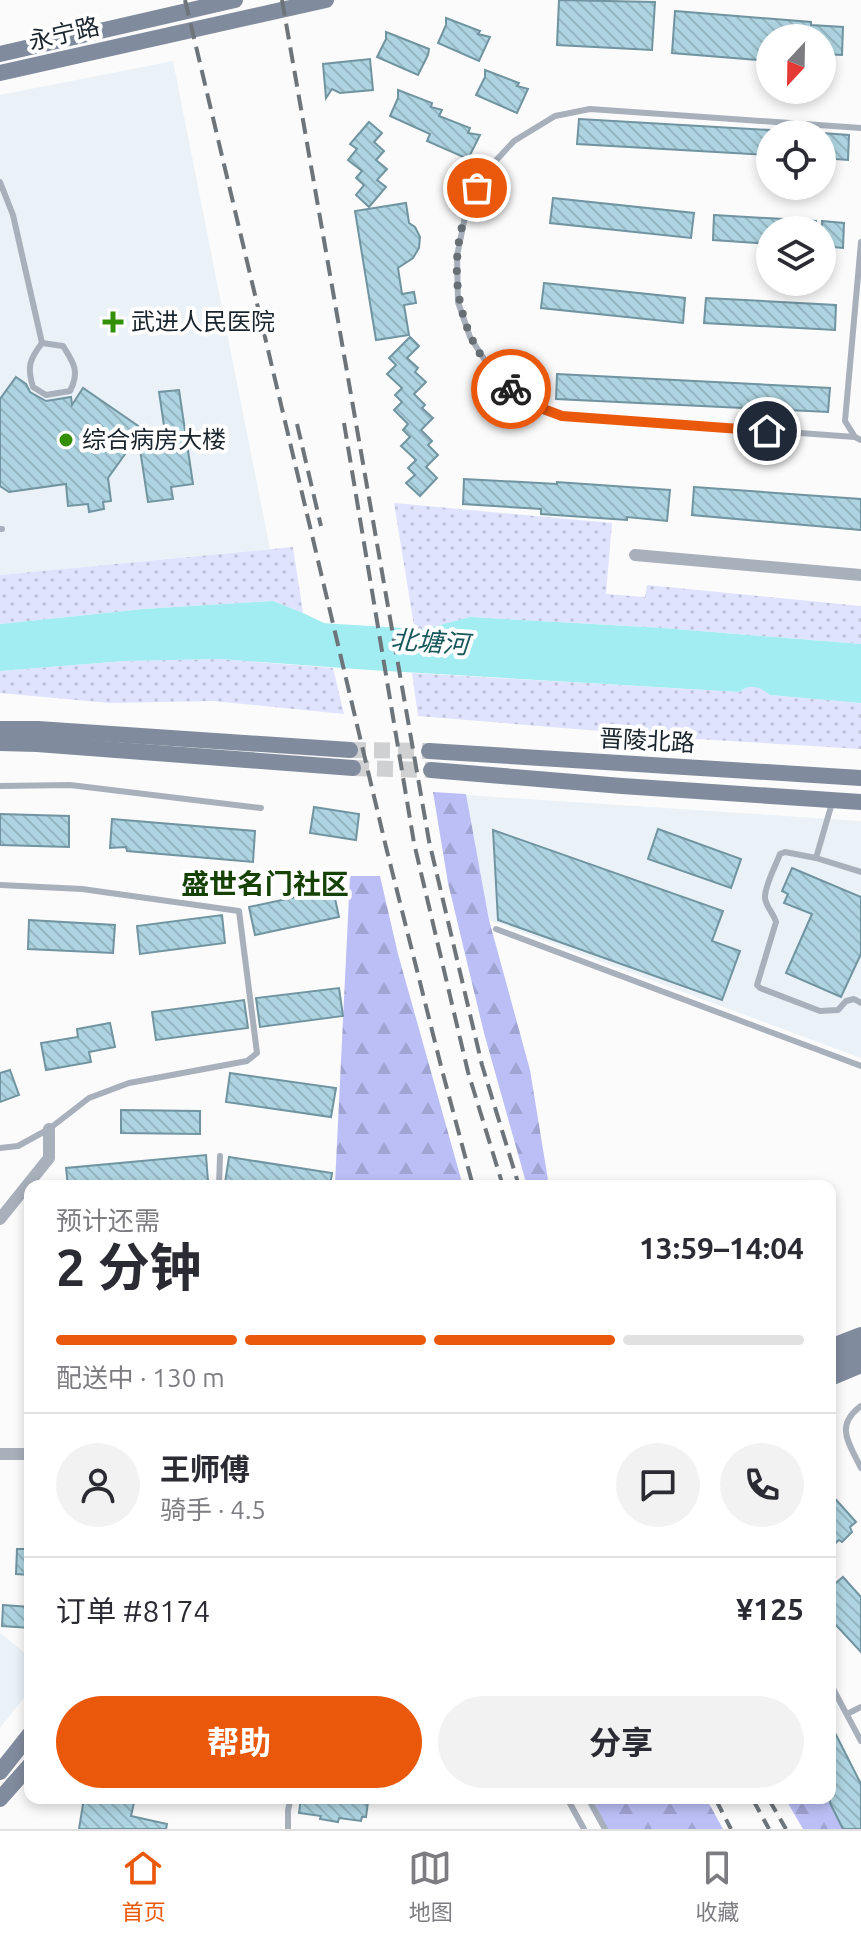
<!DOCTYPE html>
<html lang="zh">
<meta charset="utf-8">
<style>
:root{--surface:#fff;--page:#f2f2f3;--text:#2b2b33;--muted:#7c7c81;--line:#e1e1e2;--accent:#ea580c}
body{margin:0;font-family:Ubuntu,"Noto Sans SC",sans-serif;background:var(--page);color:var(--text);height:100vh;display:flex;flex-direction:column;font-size:30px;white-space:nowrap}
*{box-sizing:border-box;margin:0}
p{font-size:26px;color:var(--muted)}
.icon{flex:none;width:44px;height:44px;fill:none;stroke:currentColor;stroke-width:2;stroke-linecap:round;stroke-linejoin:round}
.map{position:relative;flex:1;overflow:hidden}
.details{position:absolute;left:24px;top:1180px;width:812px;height:624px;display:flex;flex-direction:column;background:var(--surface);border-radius:16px;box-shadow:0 4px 12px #0003}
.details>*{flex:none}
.needle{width:52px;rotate:202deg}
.buttons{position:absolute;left:756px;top:24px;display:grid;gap:16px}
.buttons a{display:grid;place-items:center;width:80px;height:80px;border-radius:50%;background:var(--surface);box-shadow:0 4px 12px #0003;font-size:40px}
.pin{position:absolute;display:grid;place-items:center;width:68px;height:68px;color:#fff;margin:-34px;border:4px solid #fff;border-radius:50%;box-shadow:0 2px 8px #0007}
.courier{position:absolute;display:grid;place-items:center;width:80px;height:80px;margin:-40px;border:6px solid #ea580c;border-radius:50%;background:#fff;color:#222;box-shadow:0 2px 10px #0007}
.headline em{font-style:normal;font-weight:700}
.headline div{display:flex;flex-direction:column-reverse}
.headline{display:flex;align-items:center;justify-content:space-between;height:136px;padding:0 32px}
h1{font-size:52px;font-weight:700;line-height:60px}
.bar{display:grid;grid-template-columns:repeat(4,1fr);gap:12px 8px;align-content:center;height:96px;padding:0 32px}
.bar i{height:10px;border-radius:6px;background:var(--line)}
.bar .on{background:var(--accent)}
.bar p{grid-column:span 4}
.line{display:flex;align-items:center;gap:20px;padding:0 32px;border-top:2px solid var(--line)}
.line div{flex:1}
.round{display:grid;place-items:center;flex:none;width:84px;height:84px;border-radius:42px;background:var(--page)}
.action{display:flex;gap:16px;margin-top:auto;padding:16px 32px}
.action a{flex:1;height:92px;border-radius:48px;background:var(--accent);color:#fff;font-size:32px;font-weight:700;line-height:92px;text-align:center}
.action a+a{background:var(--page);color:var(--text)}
.tabs{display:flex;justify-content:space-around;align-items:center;height:112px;border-top:2px solid var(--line);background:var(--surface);font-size:22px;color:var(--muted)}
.tabs a{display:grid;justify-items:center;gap:4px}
.tabs .on{color:var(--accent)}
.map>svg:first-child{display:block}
.built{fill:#eaf1f7}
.forest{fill:url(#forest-firs)}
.park{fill:url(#park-dots)}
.water{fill:#a1edf1}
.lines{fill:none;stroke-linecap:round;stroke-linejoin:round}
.river{stroke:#a1edf1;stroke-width:24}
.building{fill:url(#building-back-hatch);stroke:#7094a0;stroke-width:2}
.secondary-tunnel{stroke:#ced0d2;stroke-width:16;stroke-dasharray:16 8;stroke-linecap:butt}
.service{stroke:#a8b0bc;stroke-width:6}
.minor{stroke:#a8b0bc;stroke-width:12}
.secondary{stroke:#808b9d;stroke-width:16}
.rail{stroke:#6e757a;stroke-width:4;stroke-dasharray:16 8;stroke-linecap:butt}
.done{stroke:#686f74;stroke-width:8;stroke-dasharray:0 14.4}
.route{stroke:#ea580c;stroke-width:10}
.poi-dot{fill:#339004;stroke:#fff;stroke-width:3}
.labels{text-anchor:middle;stroke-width:8;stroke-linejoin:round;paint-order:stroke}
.street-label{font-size:24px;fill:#19242c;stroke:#fff}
.poi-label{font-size:24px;fill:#19242c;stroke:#fff;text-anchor:start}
.water-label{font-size:26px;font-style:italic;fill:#17585b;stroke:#fff}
.quarter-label{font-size:28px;font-weight:bold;fill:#164205;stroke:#fff}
</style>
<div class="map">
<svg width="861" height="1829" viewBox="0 0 861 1829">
<defs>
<pattern id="forest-firs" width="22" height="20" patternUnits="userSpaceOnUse" patternTransform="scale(2)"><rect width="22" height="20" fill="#bbbff5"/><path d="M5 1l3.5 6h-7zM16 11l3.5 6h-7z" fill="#a0a4d2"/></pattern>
<pattern id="park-dots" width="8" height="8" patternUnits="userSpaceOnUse" patternTransform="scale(2)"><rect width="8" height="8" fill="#e0e3fe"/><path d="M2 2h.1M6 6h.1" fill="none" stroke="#c0c3da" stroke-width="1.8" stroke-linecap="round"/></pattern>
<pattern id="building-back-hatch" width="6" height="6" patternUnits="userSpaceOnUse" patternTransform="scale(2)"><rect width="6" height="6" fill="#aed4e1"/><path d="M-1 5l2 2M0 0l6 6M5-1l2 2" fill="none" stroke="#95b6c1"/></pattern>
</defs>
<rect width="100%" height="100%" fill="#fbfbfb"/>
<g class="built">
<polygon points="173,61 270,549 0,575 0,95"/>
<polygon points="466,795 861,821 861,1058 489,920"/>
<polygon points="0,1633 30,1657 30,1690 0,1728"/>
</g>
<g class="forest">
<polygon points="433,792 466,794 489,920 530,1070 549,1186 527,1186 484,1033 448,883"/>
<polygon points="350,876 380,876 398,954 463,1186 352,1186 335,1184"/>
<polygon points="592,1798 706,1798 723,1829 607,1829"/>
<polygon points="785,1798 827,1798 843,1829 803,1829"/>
</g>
<g class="park">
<polygon points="394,503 612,523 606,594 645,597 647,585 861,606 861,644 663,628 470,617 415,632"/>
<polygon points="293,547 303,613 273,601 144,609 0,624 0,575"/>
<polygon points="220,659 333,668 344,714 214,701 110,703 0,693 0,671 124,661"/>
<path d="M412,673l328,19c9,-9 21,-6 30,3l91,8v46l-164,-10 -279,-23z"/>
</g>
<path class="water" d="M273,601l30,12 65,31 102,-27 193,11 198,16v59l-91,-8c-9,-8 -21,-12 -30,-3l-370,-22 -150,-11 -96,2 -124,10v-47l144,-15z"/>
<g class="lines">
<polyline class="river" points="320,635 419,641"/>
</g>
<g class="building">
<polygon points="559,0 655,2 652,50 557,45"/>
<polygon points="675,11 811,22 811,25 843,27 842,55 822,54 822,38 770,38 770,61 672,53"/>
<polygon points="446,18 480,31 478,34 490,37 479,61 438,43 446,25"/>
<polygon points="386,32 429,49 428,55 418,75 377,57 386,39"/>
<polygon points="370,59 373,90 340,93 332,89 326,98 323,64"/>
<polygon points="485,70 519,83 517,86 528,89 517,113 476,95 485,77"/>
<polygon points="398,90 432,103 431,107 442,110 439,116 470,128 468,133 480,135 468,159 427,141 430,134 390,116 398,98"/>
<polygon points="579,119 770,130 770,155 577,144"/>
<polygon points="369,122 382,133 374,142 384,151 376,160 387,169 377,180 386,187 369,207 356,195 364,185 356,178 362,171 348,160 357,149 350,144"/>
<polygon points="822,133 849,135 848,160 822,158"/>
<polygon points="553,198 694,213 691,238 550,223"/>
<polygon points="406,203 409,223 415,227 420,237 419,248 413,258 398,268 402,294 414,292 416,303 404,305 409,335 376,340 355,211"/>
<polygon points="714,215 816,221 816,230 770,230 770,244 713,240"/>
<polygon points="822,221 844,223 843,248 822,246"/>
<polygon points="544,283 685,298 683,323 541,308"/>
<polygon points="706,298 836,305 835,330 704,323"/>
<polygon points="410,337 419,346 407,358 418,368 415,372 426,382 414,394 425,405 422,408 433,418 421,430 432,441 428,445 438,455 426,467 437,478 420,496 406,483 415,475 408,468 416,460 401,446 410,437 403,430 408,424 394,410 402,402 395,395 402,388 387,374 396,365 389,358"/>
<polygon points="557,374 830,388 828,412 556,399"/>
<polygon points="16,377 26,384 30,392 46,401 71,397 72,405 83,388 150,434 165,432 159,392 179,390 193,484 171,487 173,499 148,502 138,436 108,478 111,501 103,502 104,509 89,512 88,504 68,506 66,484 9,492 0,486 0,399"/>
<polygon points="464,479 557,484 557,482 670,490 667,521 627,517 627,520 541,514 541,509 463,504"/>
<polygon points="694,487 861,499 861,530 692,515"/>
<polygon points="314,807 359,814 356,840 310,833"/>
<polygon points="0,814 69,816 69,847 0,845"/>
<polygon points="112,819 255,831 253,862 127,851 126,847 110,848"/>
<polygon points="658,829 741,859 731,888 648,859"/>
<polygon points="493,830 723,911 712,941 740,951 722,1000 498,920"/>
<polygon points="792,868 861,897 861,954 841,997 786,973 812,914 784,903 788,894 782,891"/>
<polygon points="333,889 339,917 255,935 249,907"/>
<polygon points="222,915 225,943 140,954 137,926"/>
<polygon points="29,920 115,925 113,953 28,949"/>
<polygon points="339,988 343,1016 260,1027 256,998"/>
<polygon points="244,1000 248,1028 156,1040 152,1012"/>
<polygon points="110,1023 115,1047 89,1052 91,1062 46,1070 41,1043 78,1037 77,1029"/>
<polygon points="10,1070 19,1095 0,1102 0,1073"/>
<polygon points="230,1073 336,1088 331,1117 226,1102"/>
<polygon points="121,1110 200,1111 200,1134 121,1133"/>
<polygon points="206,1155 208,1181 155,1186 68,1186 66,1168"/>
<polygon points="229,1157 332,1173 330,1186 247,1186 225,1183"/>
<polygon points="830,1493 856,1522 850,1527 852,1532 842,1542 839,1540 830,1548"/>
<polygon points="17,1549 30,1549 30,1575 16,1574"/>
<polygon points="843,1577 861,1597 861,1652 836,1625 830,1631 830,1588"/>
<polygon points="3,1605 30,1607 30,1628 2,1626"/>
<polygon points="830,1723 861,1784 861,1829 843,1829 830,1803"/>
<polygon points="84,1798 135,1798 131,1816 167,1824 166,1829 79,1829"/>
<polygon points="301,1798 365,1798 365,1802 368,1802 366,1817 362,1817 361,1821 339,1818 338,1822 320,1819 321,1816 299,1813"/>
</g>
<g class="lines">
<g class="secondary-tunnel">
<polyline points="350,750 429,751"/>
<polyline points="353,768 431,770"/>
</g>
<g class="service">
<polyline points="0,182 13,215 42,343"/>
<polyline points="861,242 845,421 855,437 861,440"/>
<path d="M42,343l21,3c11,17 17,26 7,45l-24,4 -13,-8c-6,-20 -4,-27 9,-44z"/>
<polyline points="855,437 562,416 530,404 495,376 470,337 458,302 457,256 467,207 488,169 514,141 555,116 590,109 861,128"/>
<polyline points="0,529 2,529"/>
<polyline points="0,786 70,785 261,808"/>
<polyline points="816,858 832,803"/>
<path d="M861,872l-45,-14 -31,-6 -5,2c-4,11 -16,33 -15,44 1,9 9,16 11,24l-19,63 3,3 60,23 18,-1 8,-9 8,-2 7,4"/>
<polyline points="0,885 82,889 239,911 257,1053 247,1061 129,1083 89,1098 49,1129 18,1146 0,1148"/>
<polyline points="496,929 861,1066"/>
<polyline points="219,1186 220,1156"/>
<path d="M861,1406c-27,20 -12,37 0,62"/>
<polyline points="830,1683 861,1741"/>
<polyline points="847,1714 861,1707"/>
<polyline points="567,1798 584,1829"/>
<polyline points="588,1798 605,1829"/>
<polyline points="288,1829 288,1810 291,1798"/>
</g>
<g class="minor">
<polyline points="635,555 861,575"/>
<polyline points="0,1219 49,1158 49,1129"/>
<polyline points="0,1454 30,1454"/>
</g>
<g class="secondary">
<polyline points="0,54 235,0"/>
<polyline points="0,73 326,0"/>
<polyline points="0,729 38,729 350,750"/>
<polyline points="0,743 37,744 353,768"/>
<polyline points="429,751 861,778"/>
<polyline points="431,770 622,786 861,802"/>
<polyline points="830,1347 861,1335"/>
<polyline points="830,1362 861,1350"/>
<polyline points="830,1378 861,1365"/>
<polyline points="0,1772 30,1734"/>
<polyline points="0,1799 30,1765"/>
</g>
<g class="rail">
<polyline points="185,0 386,847 442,1070 473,1186"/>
<polyline points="282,0 429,841 482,1065 519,1186"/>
<polyline points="344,423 414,843 468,1072 503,1186"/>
<polyline points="297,424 321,526"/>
<polyline points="715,1798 731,1829"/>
<polyline points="752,1798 769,1829"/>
<polyline points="768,1798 786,1829"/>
</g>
</g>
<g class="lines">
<path class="done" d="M477,188c-35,64 -25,154 34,201"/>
<polyline class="route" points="511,389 530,404 562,416 767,431"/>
</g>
<g class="poi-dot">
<path d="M109 310h8v8h8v8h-8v8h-8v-8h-8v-8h8z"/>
<circle cx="66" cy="440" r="8"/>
</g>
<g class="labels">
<g class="street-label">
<text transform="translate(64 34) rotate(-13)" y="8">永宁路</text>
<text transform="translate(647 741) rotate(3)" y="8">晋陵北路</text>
</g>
<g class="poi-label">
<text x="131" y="330">武进人民医院</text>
<text x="82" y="448">综合病房大楼</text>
</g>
<g class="water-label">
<text transform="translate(430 642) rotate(4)" y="9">北塘河</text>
</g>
<g class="quarter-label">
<text x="265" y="894">盛世名门社区</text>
</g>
</g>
</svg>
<div class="buttons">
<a><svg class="needle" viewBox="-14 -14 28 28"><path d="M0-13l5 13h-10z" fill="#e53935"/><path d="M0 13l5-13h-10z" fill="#7c7c81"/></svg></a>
<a><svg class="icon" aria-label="locate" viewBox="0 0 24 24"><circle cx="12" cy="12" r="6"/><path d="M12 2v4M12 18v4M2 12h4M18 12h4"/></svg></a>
<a><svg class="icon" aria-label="layers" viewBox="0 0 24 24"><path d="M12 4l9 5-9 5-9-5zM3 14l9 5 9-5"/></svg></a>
</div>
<div class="pin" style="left:477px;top:188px;background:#ea580c"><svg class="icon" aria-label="bag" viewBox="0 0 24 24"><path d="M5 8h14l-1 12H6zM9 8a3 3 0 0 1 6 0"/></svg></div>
<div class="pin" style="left:767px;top:431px;background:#1f2937"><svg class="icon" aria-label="home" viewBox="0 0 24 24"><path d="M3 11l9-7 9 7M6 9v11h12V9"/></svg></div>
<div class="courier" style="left:511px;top:389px"><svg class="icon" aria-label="bike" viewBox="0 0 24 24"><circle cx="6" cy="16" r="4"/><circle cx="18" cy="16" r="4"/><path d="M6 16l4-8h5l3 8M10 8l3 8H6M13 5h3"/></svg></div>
<section class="details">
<div class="headline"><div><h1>2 分钟</h1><p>预计还需</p></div><em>13:59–14:04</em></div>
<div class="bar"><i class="on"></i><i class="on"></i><i class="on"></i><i></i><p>配送中 · 130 m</p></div>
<div class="line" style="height:144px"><a class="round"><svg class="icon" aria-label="person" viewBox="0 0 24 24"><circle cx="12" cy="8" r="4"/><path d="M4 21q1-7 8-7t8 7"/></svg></a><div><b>王师傅</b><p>骑手 · 4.5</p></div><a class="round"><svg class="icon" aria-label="chat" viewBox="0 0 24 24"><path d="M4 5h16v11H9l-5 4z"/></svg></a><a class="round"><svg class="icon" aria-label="phone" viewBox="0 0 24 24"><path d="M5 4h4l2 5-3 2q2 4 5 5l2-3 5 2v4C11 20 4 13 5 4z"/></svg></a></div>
<div class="line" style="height:104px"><div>订单 #8174</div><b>¥125</b></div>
<div class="action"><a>帮助</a><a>分享</a></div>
</section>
</div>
<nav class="tabs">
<a class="on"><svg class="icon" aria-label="home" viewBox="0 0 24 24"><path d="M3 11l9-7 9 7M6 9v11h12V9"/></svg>首页</a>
<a><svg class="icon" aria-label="map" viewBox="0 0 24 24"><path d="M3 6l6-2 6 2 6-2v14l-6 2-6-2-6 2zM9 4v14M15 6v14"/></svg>地图</a>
<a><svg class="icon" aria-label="saved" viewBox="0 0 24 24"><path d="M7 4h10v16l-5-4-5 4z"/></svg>收藏</a>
</nav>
